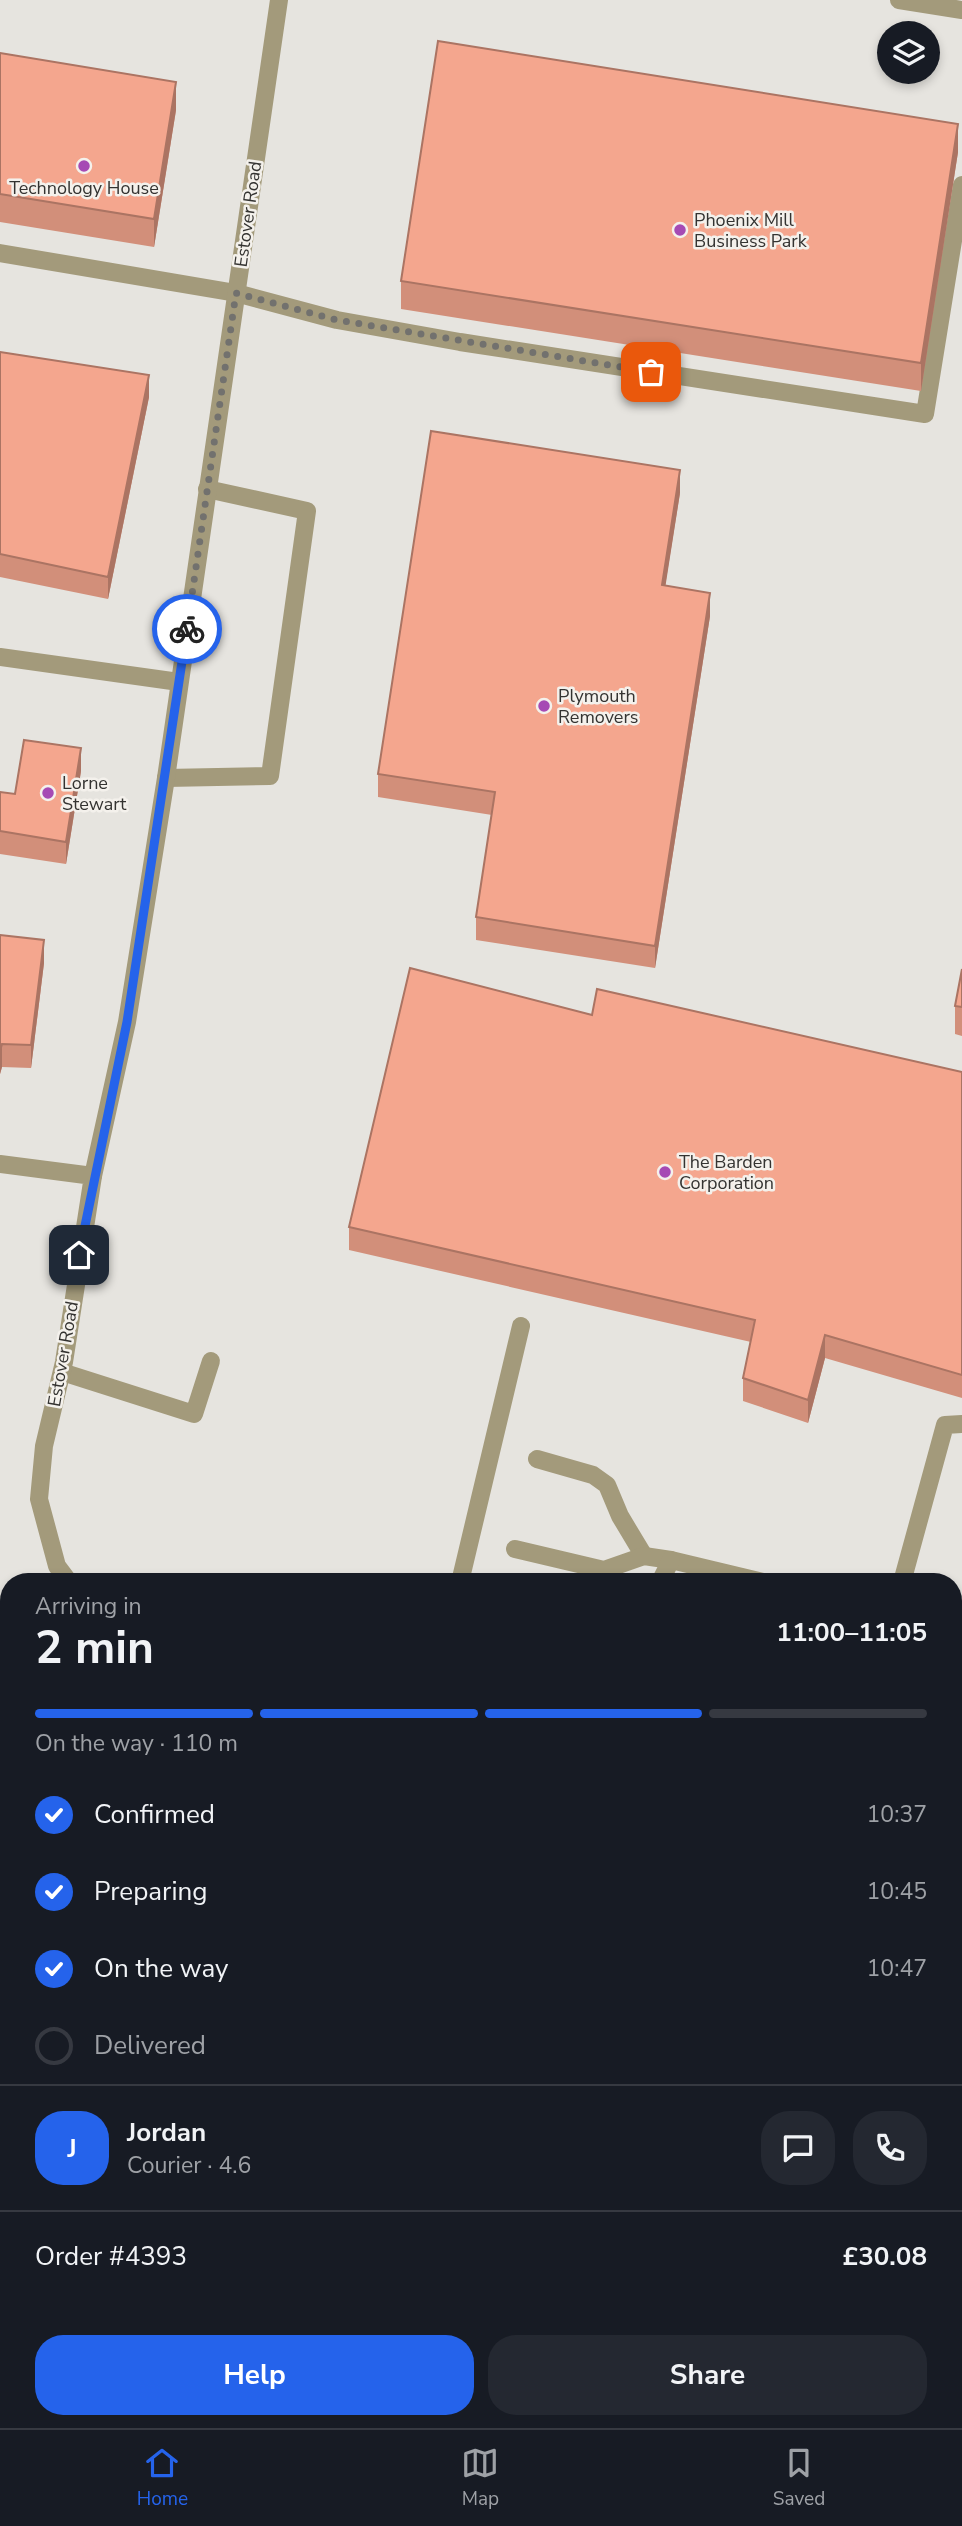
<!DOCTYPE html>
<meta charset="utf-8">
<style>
:root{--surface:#171b24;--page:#242831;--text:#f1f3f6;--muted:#9ea1a6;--line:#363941;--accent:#2563eb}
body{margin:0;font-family:"Nunito Sans",sans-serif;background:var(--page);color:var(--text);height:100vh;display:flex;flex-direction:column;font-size:26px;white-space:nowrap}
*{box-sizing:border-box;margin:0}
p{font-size:23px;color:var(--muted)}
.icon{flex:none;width:38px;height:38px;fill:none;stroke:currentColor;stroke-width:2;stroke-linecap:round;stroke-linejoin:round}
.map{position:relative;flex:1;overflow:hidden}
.details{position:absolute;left:0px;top:1573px;width:962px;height:856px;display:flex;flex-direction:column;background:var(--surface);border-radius:28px 28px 0 0;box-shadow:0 4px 10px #0003}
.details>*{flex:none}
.buttons{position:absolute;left:877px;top:21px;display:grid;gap:14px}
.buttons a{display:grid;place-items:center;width:63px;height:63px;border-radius:50%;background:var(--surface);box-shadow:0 4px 10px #0003;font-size:35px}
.pin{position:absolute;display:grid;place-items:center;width:60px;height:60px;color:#fff;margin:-30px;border-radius:14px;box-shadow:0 4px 10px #0006}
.courier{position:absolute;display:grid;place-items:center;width:70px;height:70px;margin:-35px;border:5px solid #2563eb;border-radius:50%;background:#fff;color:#222;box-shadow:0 2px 9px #0007}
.headline em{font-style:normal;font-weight:700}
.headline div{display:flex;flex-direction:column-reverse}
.headline{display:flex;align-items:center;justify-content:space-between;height:119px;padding:0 35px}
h1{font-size:46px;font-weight:700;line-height:52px}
.bar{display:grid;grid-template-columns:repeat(4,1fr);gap:10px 7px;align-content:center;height:84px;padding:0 35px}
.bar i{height:9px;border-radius:5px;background:var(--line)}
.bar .on{background:var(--accent)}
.bar p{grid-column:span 4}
.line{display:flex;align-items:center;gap:18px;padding:0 35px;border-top:2px solid var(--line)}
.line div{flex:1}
.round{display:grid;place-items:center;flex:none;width:74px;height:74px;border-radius:28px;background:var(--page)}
ol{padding:0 35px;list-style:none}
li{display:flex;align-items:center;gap:21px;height:77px}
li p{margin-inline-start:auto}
li .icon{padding:7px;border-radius:50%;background:var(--accent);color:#fff;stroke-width:4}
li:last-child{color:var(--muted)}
li i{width:38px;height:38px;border:4px solid var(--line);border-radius:50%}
.button{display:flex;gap:14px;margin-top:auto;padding:14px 35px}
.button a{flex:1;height:80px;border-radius:28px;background:var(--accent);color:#fff;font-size:28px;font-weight:700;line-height:80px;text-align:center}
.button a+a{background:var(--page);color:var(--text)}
.menu{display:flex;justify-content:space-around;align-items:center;height:98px;border-top:2px solid var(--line);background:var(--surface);font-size:19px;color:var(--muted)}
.menu a{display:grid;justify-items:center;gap:4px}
.menu .on{color:var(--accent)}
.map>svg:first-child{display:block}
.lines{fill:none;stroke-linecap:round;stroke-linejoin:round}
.service{stroke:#a39a7b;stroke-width:18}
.minor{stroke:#a39a7b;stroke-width:18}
.tertiary{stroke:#a39a7b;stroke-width:18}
.wall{fill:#d28f7a}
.shaded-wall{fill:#ab7463}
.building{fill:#f4a68e;stroke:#ab7463;stroke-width:2}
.done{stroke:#72716e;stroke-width:7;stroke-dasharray:0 12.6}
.route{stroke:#2563eb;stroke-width:9}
.poi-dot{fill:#a64ab4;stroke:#f4f1ec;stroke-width:2.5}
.labels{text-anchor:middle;stroke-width:5;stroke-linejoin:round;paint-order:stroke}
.poi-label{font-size:18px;fill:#343331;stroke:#f4f1ec;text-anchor:start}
.street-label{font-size:18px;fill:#343331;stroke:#f4f1ec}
</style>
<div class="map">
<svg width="962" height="2428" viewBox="0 0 962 2428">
<rect width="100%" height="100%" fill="#e6e4df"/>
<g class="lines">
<g class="service">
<polyline points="899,0 962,10"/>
<polyline points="0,253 236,293 337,320 460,342 925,414 962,185"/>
<polyline points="0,657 179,682"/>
<polyline points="166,778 270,776 307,511 207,489"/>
<polyline points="62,1372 194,1414 211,1361"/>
<polyline points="537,1459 593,1475 607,1485 620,1516 644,1556"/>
<polyline points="515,1549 604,1570 644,1556 671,1560 763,1582"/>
<polyline points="460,1582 521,1326"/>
<polyline points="660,1582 671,1560"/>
<polyline points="902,1582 945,1425 962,1424"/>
<polyline points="954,1641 962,1612"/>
</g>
<g class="minor">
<polyline points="93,1176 127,1022 166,778 279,0"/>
<polyline points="0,2103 9,2103"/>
</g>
<g class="tertiary">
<polyline points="0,1164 93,1176 64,1362 44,1446 39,1499 57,1566 69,1582"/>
<polyline points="954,1755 962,1756"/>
</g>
</g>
<g class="wall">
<polygon points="0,53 176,110 154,247 0,222"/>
<polygon points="958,152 921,391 401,309 401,281"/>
<polygon points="0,352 149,397 108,599 0,577"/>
<polygon points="680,493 665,586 710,616 655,968 476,940 476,917 492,815 378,797 378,774"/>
<polygon points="81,771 66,864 0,854 0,792 15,794"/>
<polygon points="0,935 44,963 31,1068 2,1067 0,1074"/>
<polygon points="962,969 962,1036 955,1034 955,1006"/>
<polygon points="962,1072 962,1398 825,1358 808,1423 743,1401 743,1378 751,1342 349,1250 349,1227"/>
<polygon points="0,1716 9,1716 9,1935 0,1934"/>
</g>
<g class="shaded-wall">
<polygon points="176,82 176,110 154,247 154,219"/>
<polygon points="958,124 958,152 921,391 921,363"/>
<polygon points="149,375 149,397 108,599 108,577"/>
<polygon points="680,470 680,493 662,608 662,585"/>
<polygon points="710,593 710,616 655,968 655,946"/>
<polygon points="81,748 81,771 66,864 66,842"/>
<polygon points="44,940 44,963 31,1068 31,1045"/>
<polygon points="2,1044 2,1067 0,1074 0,1051"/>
<polygon points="825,1335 825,1358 808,1423 808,1400"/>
</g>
<g class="building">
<polygon points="438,41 958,124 921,363 401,281"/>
<polygon points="0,53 176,82 154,219 0,194"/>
<polygon points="0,352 149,375 108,577 0,554"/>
<polygon points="431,431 680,470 662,585 710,593 655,946 476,917 495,792 378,774"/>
<polygon points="24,740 81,748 66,842 0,831 0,792 15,794"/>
<polygon points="0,935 44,940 31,1045 2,1044 0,1051"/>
<polygon points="410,968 592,1015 597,989 962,1072 962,1375 825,1335 808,1400 743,1378 755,1320 349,1227"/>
<polygon points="962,969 962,1007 955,1006"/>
<rect x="0" y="1716" width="9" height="196"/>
<polygon points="954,2311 962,2311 962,2428 277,2428 277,2420 954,2420"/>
</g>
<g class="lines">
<polyline class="done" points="187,629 236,293 337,320 651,372"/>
<polyline class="route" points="79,1255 127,1022 187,629"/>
</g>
<g class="poi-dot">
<circle cx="84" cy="166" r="7"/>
<circle cx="680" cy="230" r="7"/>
<circle cx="544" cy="706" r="7"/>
<circle cx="48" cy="793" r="7"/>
<circle cx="665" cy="1172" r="7"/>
</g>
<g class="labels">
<g class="poi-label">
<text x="84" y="194" text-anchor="middle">Technology House</text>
<text x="694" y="226">Phoenix Mill<tspan x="694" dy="21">Business Park</tspan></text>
<text x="558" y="702">Plymouth<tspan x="558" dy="21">Removers</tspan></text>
<text x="62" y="789">Lorne<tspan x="62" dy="21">Stewart</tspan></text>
<text x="679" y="1168">The Barden<tspan x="679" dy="21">Corporation</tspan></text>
</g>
<g class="street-label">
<text transform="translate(248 214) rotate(-82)" y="6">Estover Road</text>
<text transform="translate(63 1354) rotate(-80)" y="6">Estover Road</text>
</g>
</g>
</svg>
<div class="buttons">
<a><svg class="icon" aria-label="layers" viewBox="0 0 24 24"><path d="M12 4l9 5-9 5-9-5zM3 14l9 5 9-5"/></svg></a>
</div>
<div class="pin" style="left:651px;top:372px;background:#ea580c"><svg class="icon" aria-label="bag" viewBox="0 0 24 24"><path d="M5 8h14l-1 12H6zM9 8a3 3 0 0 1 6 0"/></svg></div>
<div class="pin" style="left:79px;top:1255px;background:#1f2937"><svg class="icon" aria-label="home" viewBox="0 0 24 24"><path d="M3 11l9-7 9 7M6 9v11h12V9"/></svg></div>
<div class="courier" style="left:187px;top:629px"><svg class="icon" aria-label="bike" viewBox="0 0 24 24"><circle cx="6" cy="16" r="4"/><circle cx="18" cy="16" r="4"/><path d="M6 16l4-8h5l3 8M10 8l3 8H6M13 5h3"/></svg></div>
<section class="details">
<div class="headline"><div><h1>2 min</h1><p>Arriving in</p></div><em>11:00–11:05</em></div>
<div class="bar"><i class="on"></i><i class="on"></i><i class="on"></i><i></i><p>On the way · 110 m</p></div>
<ol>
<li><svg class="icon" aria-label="check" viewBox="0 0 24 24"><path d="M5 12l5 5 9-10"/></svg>Confirmed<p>10:37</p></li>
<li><svg class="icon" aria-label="check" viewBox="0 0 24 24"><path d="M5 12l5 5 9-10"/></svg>Preparing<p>10:45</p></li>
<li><svg class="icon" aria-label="check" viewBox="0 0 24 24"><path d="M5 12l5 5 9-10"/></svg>On the way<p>10:47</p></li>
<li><i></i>Delivered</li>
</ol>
<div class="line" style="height:126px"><b class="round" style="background:var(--accent);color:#fff">J</b><div><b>Jordan</b><p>Courier · 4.6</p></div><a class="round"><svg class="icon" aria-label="chat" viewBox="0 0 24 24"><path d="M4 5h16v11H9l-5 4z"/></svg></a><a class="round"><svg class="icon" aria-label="phone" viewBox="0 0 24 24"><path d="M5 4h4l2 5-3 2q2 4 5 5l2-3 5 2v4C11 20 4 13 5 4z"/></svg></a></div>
<div class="line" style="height:91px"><div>Order #4393</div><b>£30.08</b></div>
<div class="button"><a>Help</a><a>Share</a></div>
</section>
</div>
<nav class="menu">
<a class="on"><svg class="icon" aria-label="home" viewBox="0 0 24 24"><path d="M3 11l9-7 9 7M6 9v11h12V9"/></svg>Home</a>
<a><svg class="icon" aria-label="map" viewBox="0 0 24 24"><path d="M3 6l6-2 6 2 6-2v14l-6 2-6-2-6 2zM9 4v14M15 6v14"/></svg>Map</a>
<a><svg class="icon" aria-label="saved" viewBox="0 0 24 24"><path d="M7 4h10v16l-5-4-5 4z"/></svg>Saved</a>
</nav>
